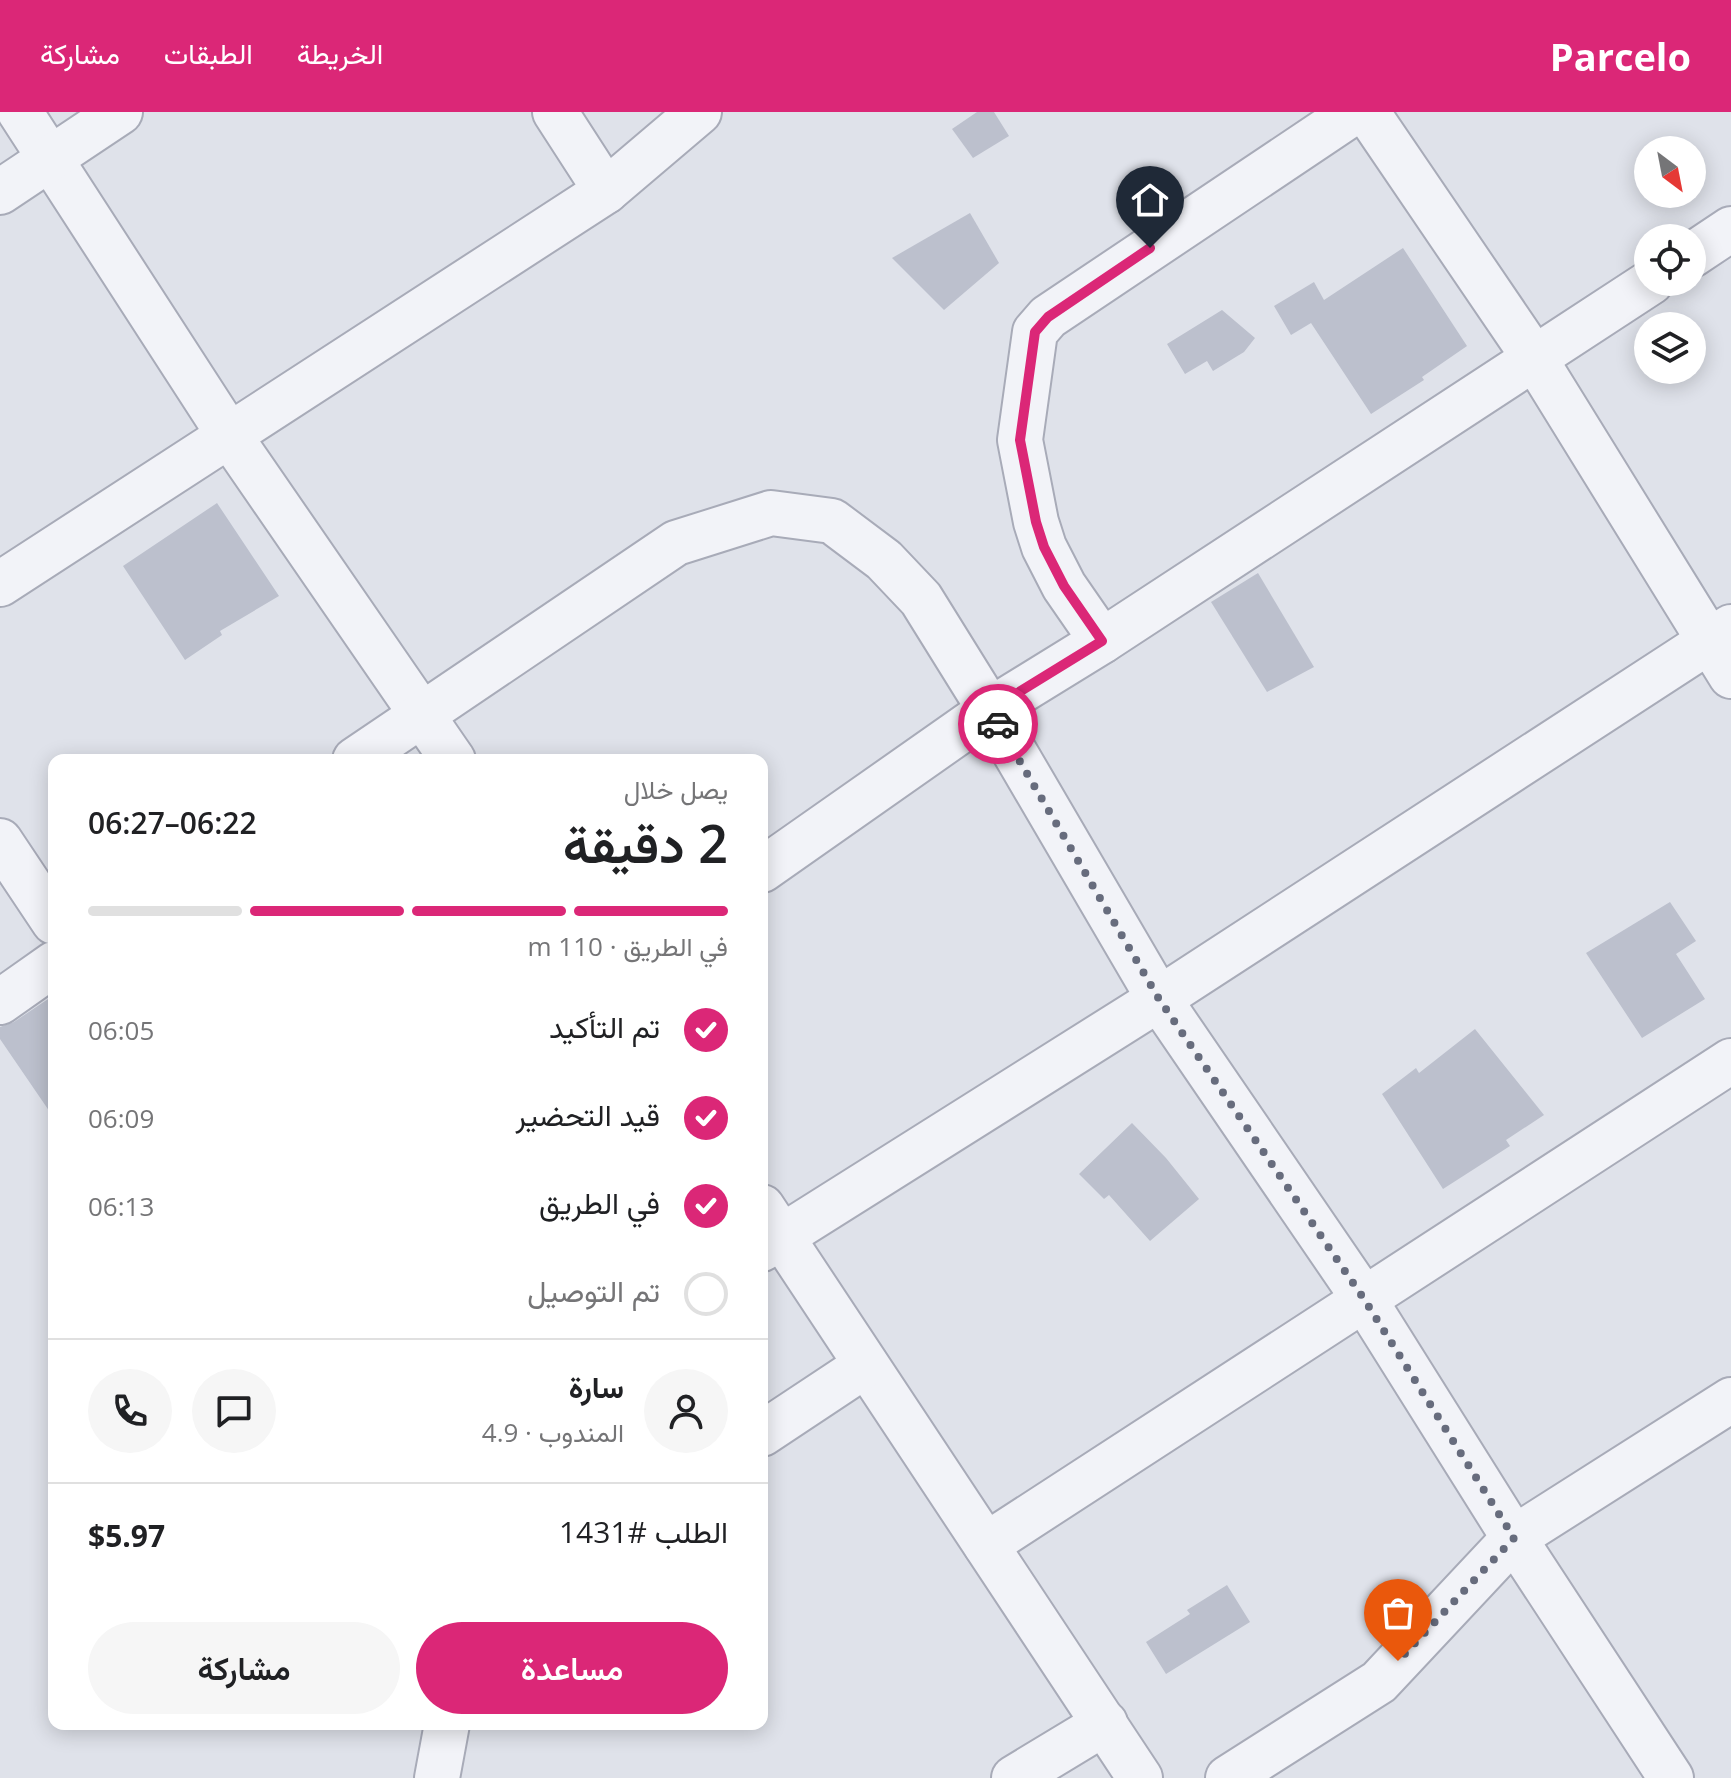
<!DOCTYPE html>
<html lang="ar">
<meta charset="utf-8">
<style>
:root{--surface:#fff;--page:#f6f6f6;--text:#202124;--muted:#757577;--line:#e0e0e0;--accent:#db2777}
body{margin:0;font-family:"Open Sans",Vazirmatn,sans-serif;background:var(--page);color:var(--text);direction:rtl;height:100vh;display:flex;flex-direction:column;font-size:30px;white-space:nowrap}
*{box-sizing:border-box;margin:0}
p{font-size:26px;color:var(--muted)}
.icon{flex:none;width:44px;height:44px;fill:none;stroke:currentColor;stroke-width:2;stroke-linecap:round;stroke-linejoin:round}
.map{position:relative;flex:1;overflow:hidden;direction:ltr}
.drawer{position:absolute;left:48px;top:642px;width:720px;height:976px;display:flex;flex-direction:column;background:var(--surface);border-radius:16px;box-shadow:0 4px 20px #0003;direction:rtl}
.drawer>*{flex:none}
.needle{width:52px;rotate:148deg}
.tools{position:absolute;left:1634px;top:24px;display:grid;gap:16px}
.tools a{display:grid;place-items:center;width:72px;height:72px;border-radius:50%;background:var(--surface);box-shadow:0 4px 20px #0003;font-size:40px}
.pin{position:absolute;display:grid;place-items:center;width:68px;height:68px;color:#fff;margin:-82px -34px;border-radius:50% 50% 50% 0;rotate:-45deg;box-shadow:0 0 8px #0007}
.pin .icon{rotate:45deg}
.courier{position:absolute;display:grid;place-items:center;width:80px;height:80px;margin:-40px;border:6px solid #db2777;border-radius:50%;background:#fff;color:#222;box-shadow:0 2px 10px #0007}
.summary em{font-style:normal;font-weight:600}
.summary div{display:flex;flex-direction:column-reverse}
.summary{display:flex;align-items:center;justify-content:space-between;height:136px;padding:0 40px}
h1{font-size:52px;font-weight:600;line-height:60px}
.bar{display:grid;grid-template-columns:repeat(4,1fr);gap:12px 8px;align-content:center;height:96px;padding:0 40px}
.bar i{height:10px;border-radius:6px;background:var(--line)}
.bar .selected{background:var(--accent)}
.bar p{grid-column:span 4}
.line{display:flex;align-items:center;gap:20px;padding:0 40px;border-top:2px solid var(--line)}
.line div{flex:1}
.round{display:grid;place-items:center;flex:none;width:84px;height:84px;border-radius:42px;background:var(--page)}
ol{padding:0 40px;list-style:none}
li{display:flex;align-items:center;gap:24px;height:88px}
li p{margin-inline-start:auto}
li .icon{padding:8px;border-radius:50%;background:var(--accent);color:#fff;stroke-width:4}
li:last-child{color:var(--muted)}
li i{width:44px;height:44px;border:4px solid var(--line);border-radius:50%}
.action{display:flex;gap:16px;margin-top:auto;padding:16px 40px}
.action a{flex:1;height:92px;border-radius:48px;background:var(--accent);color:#fff;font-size:32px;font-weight:600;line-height:92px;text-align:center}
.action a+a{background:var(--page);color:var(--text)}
header{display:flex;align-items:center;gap:48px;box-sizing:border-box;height:112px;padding:0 40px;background:var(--accent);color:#fff}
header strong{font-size:38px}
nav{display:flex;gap:44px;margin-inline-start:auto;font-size:28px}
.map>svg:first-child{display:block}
.building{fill:#bcc0cd}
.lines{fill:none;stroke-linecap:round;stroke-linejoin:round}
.minor-casing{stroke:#a8abb8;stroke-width:48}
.minor{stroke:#f2f3f8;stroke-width:44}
.done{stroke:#676c7d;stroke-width:8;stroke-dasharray:0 14.4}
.route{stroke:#db2777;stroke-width:10}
</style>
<header>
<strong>Parcelo</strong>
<nav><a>الخريطة</a><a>الطبقات</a><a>مشاركة</a></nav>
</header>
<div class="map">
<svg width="1731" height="1666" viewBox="0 0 1731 1666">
<rect width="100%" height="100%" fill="#dfe2ea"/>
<g class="building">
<polygon points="977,0 994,0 1009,24 973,46 952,17"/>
<polygon points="970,101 999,151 944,198 892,146"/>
<polygon points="1403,136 1467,234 1422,265 1424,268 1371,302 1311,211 1291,223 1274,194 1314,170 1324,188"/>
<polygon points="1222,198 1255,226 1244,240 1213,259 1207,249 1185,262 1167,232"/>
<polygon points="217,391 279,484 220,519 222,523 185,548 123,454"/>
<polygon points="1258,461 1314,555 1267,580 1211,490"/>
<polygon points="1670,790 1696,829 1676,842 1705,887 1642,926 1586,841"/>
<polygon points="54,883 54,1006 0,927 0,915 14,910"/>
<polygon points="1475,917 1544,1003 1506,1028 1510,1034 1443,1077 1382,982 1416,956 1419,961"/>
<polygon points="1132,1011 1166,1046 1199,1087 1150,1129 1109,1083 1104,1087 1079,1062"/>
<polygon points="1227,1473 1250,1510 1166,1562 1146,1530 1190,1502 1187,1498"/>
</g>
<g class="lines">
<g class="minor-casing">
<g id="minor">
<polyline points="20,0 229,323 453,648"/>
<polyline points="555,0 606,79"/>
<polyline points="1367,0 1535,247 1731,564"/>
<polyline points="0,80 120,0"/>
<polyline points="1692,143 1731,117"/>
<polyline points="0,472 606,79 699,0"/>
<polyline points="1102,529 1064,474 1044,435 1036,410 1020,328 1035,220 1048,205 1354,0"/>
<polyline points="355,648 676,431 771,401 832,409 884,448 921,487 990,598 1159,887 1364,1187 1514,1426 1671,1666"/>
<polyline points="0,729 54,810"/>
<polyline points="762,758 990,598 1102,529 1651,170"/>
<polyline points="0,890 54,852"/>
<polyline points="762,1095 1140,1666"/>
<polyline points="762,1137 1159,887 1731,515"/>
<polyline points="762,1322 866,1253"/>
<polyline points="986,1433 1731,949"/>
<polyline points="437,1666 447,1612"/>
<polyline points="1014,1666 1105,1611"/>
<polyline points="1228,1666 1379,1570 1514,1426 1731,1288"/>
</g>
</g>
<use href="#minor" class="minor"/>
</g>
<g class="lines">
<polyline class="done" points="998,612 1159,887 1364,1187 1514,1426 1398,1549"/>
<polyline class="route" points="998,612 990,598 1102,529 1064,474 1044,435 1036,410 1020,328 1035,220 1048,205 1150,136"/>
</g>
</svg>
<div class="tools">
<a><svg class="needle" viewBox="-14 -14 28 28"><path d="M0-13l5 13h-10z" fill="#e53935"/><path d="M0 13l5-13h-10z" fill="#757577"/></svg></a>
<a><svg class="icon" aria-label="locate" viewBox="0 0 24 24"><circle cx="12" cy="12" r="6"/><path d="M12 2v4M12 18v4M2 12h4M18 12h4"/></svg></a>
<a><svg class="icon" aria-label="layers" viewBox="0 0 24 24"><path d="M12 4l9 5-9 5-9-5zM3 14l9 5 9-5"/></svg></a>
</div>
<div class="pin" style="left:1398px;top:1549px;background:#ea580c"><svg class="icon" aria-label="bag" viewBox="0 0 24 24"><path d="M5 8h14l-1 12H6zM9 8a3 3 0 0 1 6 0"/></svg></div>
<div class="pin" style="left:1150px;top:136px;background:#1f2937"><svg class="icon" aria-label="home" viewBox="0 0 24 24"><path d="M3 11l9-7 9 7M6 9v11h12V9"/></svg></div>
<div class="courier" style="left:998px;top:612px"><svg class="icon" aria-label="car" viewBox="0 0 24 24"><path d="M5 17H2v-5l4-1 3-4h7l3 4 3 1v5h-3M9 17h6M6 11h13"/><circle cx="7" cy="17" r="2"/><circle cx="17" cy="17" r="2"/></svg></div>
<section class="drawer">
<div class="summary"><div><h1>2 دقيقة</h1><p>يصل خلال</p></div><em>06:22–06:27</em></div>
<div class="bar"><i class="selected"></i><i class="selected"></i><i class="selected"></i><i></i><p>في الطريق · 110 m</p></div>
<ol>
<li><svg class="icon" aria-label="check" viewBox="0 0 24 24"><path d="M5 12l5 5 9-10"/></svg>تم التأكيد<p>06:05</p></li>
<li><svg class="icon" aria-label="check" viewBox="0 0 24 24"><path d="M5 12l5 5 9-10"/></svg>قيد التحضير<p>06:09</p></li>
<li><svg class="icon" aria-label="check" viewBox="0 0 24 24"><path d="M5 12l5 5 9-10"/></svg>في الطريق<p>06:13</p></li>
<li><i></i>تم التوصيل</li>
</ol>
<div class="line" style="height:144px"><a class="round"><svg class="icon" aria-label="person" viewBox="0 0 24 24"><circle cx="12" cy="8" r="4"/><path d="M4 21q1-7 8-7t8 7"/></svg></a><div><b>سارة</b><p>المندوب · 4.9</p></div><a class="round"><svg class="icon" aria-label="chat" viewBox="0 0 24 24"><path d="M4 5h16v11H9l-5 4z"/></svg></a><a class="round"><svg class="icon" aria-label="phone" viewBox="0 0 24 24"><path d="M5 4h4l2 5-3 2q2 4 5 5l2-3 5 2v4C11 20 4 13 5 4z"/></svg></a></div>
<div class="line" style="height:104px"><div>الطلب #1431</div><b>$5.97</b></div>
<div class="action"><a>مساعدة</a><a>مشاركة</a></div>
</section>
</div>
